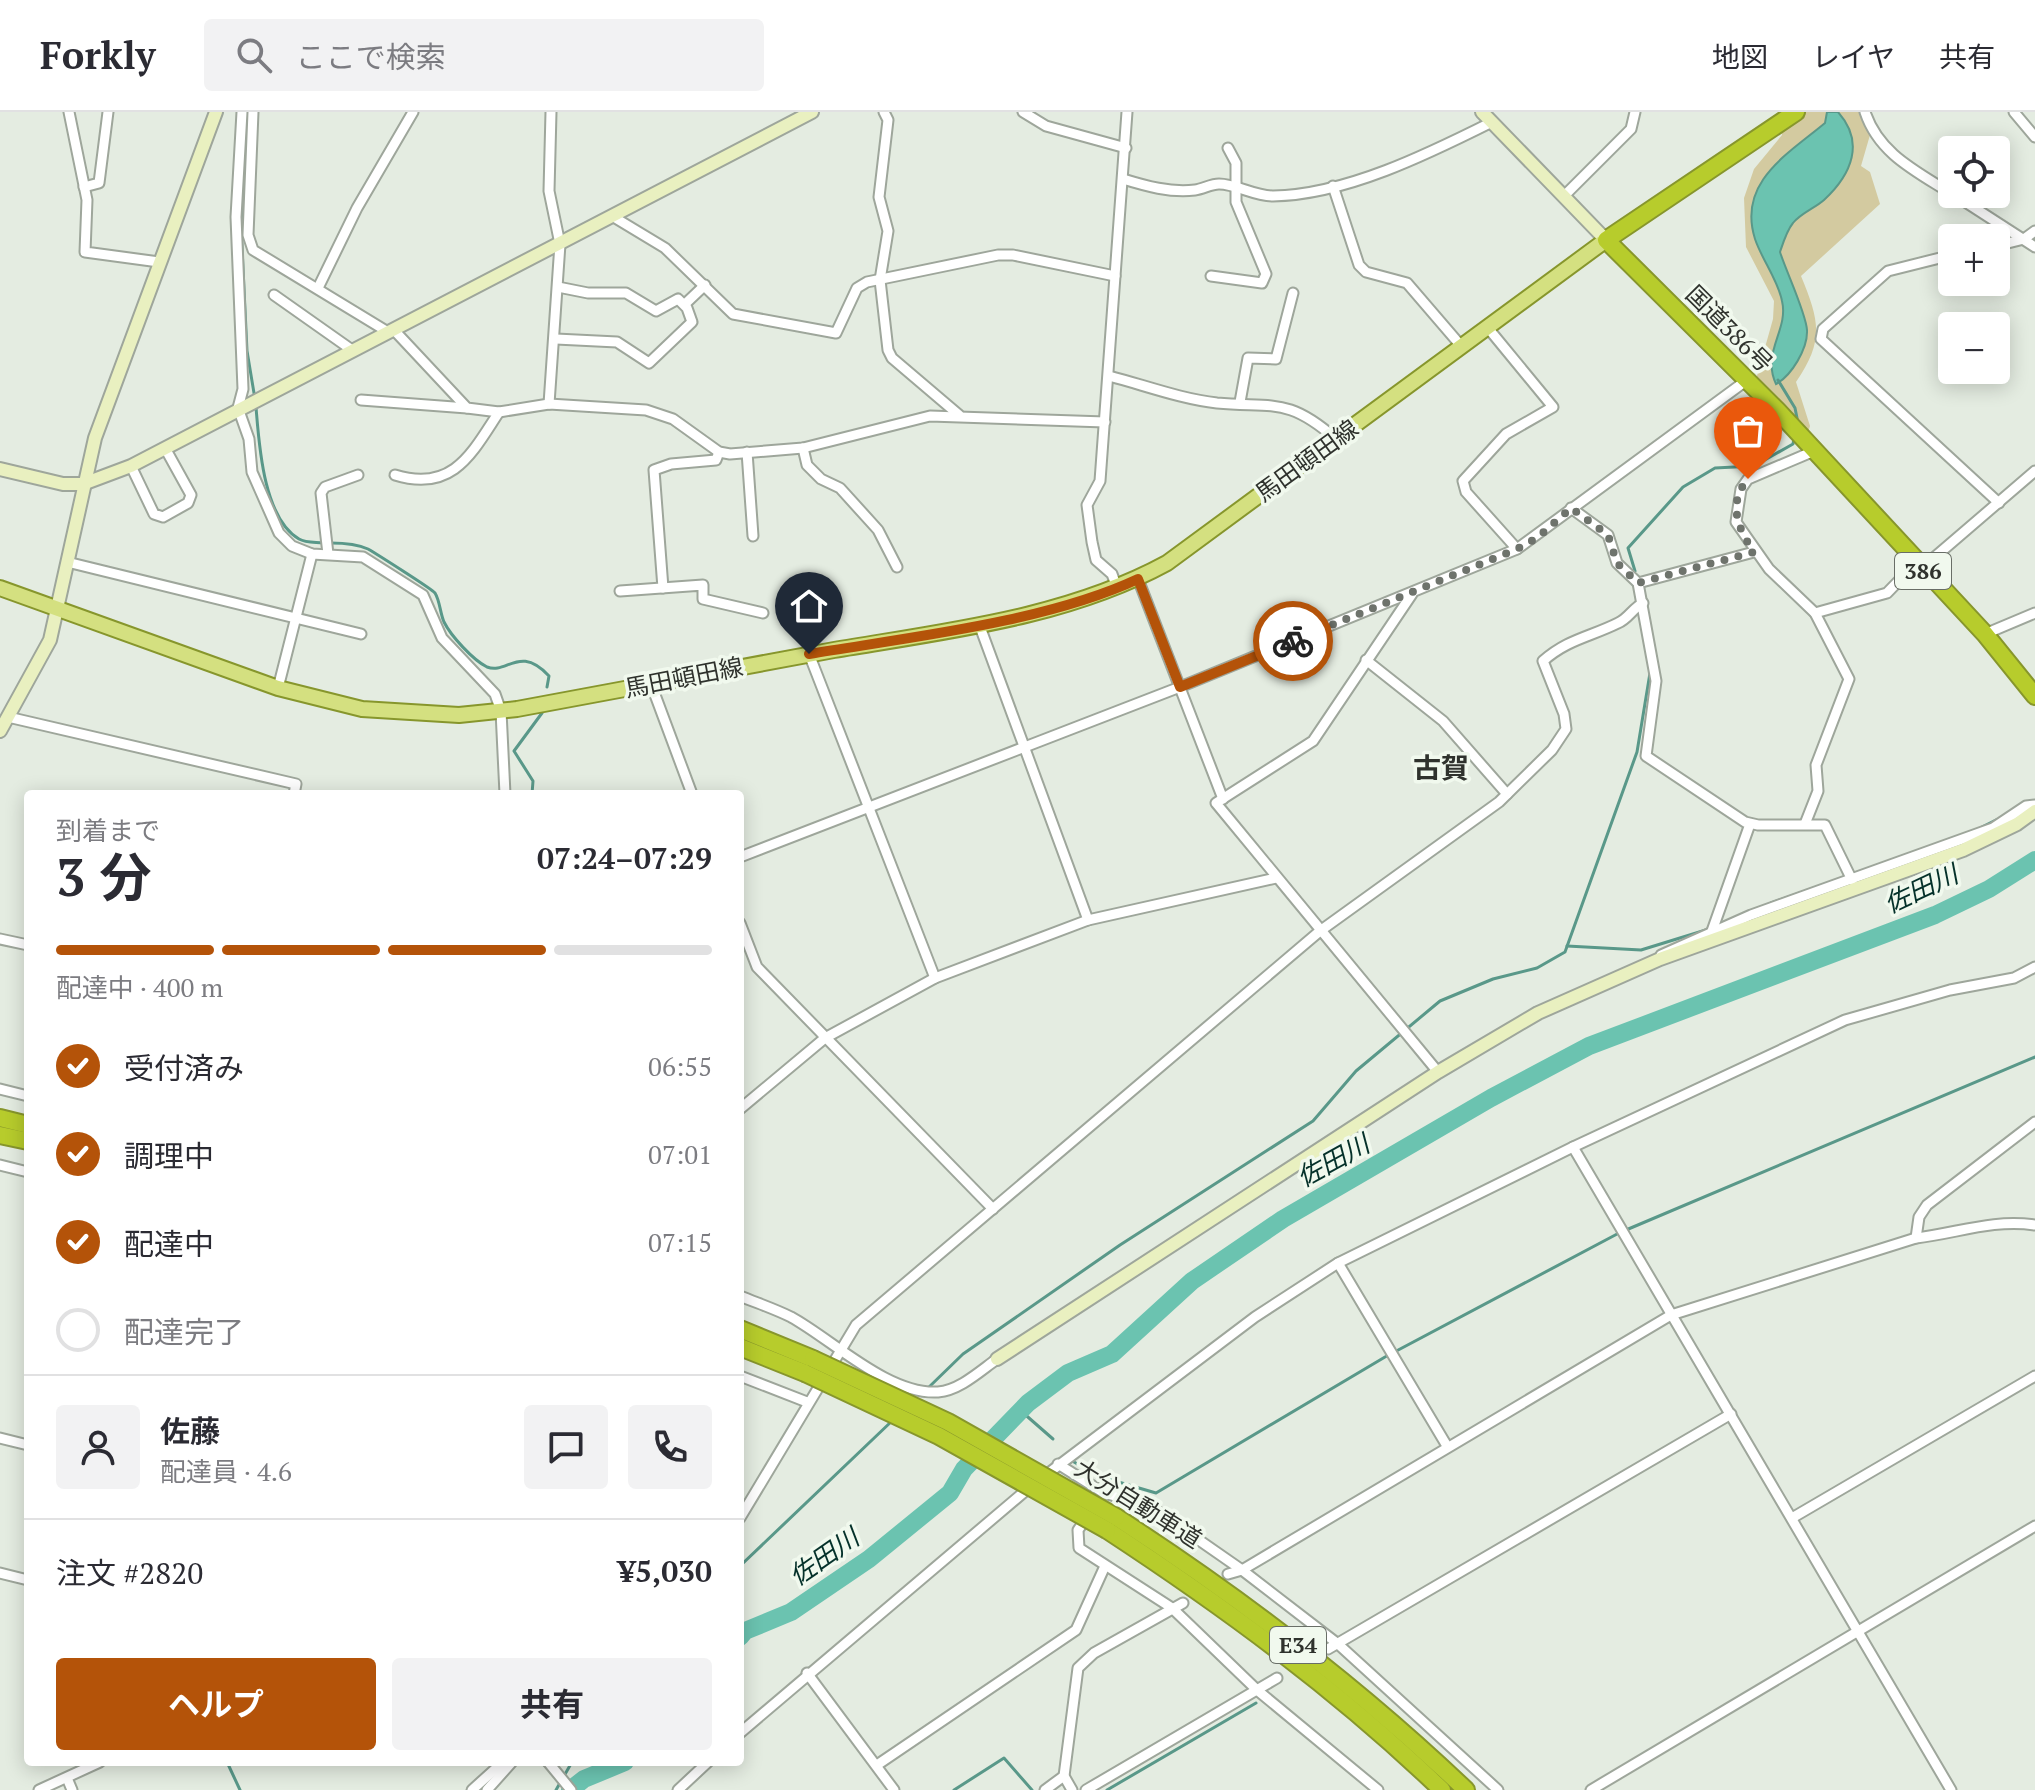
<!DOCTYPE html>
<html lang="ja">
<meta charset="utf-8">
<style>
:root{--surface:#fff;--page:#f2f2f3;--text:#2b2b33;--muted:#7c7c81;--line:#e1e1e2;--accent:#b45309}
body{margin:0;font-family:"PT Serif","Noto Sans JP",serif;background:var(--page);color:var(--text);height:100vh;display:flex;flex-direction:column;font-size:30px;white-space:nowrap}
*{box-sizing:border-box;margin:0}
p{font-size:26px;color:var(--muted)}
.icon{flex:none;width:44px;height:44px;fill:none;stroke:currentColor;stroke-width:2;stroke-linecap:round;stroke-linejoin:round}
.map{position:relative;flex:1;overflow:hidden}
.drawer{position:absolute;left:24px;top:678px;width:720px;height:976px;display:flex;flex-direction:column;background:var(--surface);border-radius:8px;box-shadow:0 4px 20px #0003}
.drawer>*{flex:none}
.controls{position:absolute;left:1938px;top:24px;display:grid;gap:16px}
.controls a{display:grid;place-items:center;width:72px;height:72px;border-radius:8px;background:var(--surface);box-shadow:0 4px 20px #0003;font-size:40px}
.pin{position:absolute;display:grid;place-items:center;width:68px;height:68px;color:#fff;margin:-82px -34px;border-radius:50% 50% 50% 0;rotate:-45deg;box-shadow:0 0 8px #0007}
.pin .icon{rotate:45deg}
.courier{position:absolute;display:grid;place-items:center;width:80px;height:80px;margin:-40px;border:6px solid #b45309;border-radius:50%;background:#fff;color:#222;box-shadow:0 2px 10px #0007}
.overview em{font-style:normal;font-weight:700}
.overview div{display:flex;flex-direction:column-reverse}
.overview{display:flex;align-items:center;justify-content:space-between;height:136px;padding:0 32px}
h1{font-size:52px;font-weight:700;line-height:60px}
.bar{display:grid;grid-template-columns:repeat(4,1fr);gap:12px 8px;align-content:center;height:96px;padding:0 32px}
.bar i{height:10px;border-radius:6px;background:var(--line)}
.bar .on{background:var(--accent)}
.bar p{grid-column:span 4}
.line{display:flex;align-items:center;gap:20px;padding:0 32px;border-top:2px solid var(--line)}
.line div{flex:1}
.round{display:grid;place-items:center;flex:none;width:84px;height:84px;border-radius:8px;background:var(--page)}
ol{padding:0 32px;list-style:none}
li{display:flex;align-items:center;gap:24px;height:88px}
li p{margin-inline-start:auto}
li .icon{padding:8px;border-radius:50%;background:var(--accent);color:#fff;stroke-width:4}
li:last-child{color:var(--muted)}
li i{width:44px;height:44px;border:4px solid var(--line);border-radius:50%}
.primary-button{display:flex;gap:16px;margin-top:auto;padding:16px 32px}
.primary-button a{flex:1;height:92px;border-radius:8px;background:var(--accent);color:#fff;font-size:32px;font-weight:700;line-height:92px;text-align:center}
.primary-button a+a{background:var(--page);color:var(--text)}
header{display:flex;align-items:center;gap:48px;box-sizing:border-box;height:112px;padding:0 40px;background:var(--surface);border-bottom:2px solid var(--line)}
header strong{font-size:38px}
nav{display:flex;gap:44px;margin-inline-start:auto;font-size:28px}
.search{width:560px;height:72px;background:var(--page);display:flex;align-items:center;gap:20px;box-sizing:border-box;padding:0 28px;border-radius:8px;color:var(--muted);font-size:30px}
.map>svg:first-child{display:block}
.green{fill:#d3caa0}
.water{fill:#6bc3b0;stroke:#599889;stroke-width:2}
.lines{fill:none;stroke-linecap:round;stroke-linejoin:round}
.stream{stroke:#599889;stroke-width:3}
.river{stroke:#6bc3b0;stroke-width:18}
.street-casing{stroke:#9ea69b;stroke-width:13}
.secondary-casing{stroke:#9ea69b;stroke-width:16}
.primary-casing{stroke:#87962c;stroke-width:18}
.highway-casing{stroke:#87962c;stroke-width:20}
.street{stroke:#fff;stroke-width:9}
.secondary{stroke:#e9f0c0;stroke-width:12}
.primary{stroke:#d4e080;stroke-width:14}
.highway{stroke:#b7cc2c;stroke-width:16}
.highway-bridge-casing{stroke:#87962c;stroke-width:20;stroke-linecap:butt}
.highway-bridge{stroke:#b7cc2c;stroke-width:16}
.done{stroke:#6e736c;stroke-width:8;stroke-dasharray:0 14.4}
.route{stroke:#b45309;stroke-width:10}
.labels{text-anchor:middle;stroke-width:7;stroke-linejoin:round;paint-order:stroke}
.shield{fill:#f1f9ee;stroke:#696e67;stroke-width:2}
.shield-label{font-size:22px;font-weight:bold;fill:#2f322d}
.street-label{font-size:24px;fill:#2f322d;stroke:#f1f9ee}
.water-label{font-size:26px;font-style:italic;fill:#05312a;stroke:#f1f9ee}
.quarter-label{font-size:28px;font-weight:bold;fill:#2f322d;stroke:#f1f9ee}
</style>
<header>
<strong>Forkly</strong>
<div class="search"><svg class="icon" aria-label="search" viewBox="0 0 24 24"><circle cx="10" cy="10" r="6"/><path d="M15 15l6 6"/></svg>ここで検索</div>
<nav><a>地図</a><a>レイヤ</a><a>共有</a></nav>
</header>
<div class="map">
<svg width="2035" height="1678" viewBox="0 0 2035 1678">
<rect width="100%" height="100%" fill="#e4ece1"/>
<path class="green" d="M1801,0h59l10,23 -9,31 9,6 10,32 -79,72c18,44 24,64 -5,106l14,44 -3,10 -52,-53 18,-64 1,-18 -28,-54 -2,-49 10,-29 28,-34 -1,-9z"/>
<path class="water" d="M1827,0h11c27,30 14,62 -14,88 -9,8 -23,13 -31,23 -6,7 -10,20 -13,29 6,19 26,61 27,78 1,19 -16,46 -31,54 -15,-32 13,-54 6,-83 -4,-21 -20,-41 -27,-62 -18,-57 33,-85 70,-116z"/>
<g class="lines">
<g class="stream">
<polyline points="247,0 247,28"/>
<polyline points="241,108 246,56"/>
<polyline points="241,115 247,239 255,287"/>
<polyline points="1778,268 1795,296 1798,311"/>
<path d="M256,295c3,36 7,111 43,132 7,4 17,3 24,4"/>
<path d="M331,431c12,0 26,1 37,6 7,4 64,40 67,44 5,8 5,20 9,29 7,14 29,38 43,45 20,8 32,-23 62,9l-2,11"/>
<polyline points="1635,459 1628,436 1683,375 1715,356 1754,354 1793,332 1794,326"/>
<polyline points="532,682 533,669 514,639 542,601"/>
<polyline points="1982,715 1996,708"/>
<polyline points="1771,791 1817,775"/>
<polyline points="1567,834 1641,838 1709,817"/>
<polyline points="1626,1118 2035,945"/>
<polyline points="928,1276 963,1242 1120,1133 1313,1009 1356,959 1440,889 1493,867 1537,856 1565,840 1637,640 1650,561"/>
<polyline points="1021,1299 1053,1327"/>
<polyline points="1074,1350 1098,1364 1156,1381 1385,1245 1619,1121"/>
<polyline points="740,1454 893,1308"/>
<polyline points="227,1650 240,1678"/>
<polyline points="564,1664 572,1650"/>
<polyline points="556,1678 560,1671"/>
<polyline points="954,1678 1004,1646 1032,1678"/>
<polyline points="1107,1678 1256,1591"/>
</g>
<g class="river">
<polyline points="740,1525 745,1519 791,1500 869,1447 950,1381 964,1357 1028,1291 1068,1261 1112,1242 1192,1169 1283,1107 1491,986 1589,934 1935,803 1989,777 2035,748"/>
<polyline points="570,1678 584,1667 625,1650"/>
</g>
<g class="street-casing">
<g id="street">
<polyline points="69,0 87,88 85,140 159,150"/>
<polyline points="242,0 236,105 243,277 238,296 249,327 252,360 279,421 292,434 312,442 363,445 423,483 442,526 495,582 501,599 505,682"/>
<polyline points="253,0 248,123 253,138 388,220"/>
<polyline points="884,0 888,8 879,85 888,119 880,168 888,238 892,246 959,303"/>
<polyline points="1023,0 1046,14 1126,36"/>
<path d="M1865,0c14,42 51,59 87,82"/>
<polyline points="2014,0 2035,25"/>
<path d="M1123,67c23,7 47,14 72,11 8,-1 16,-6 24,-6 17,0 35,12 54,12 72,-1 155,-42 219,-74"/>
<polyline points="1333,74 1359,153 1366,160 1407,171 1462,235"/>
<polyline points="84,75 99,71 108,0"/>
<polyline points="1953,82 2035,135"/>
<polyline points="1565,83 1631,17 1635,0"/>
<polyline points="612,104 665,136 733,202 836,221 857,176 867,170 998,143 1013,143 1115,164"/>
<polyline points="1996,134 2024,127 2035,119"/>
<polyline points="1952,143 1888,159 1823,217 1821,227 1999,391"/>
<polyline points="1211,164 1262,171 1266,162 1236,90 1236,51 1228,36"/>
<polyline points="318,176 357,96 413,0"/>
<polyline points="274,183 352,238"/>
<polyline points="685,192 705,173"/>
<polyline points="1488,216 1553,295 1506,322 1463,369 1466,380 1517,437"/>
<polyline points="393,217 467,296 499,300 549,292 646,298 673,307 719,340 730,342 803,336 930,304 1105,310"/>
<polyline points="556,227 617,230 649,251 692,210 687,196 678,187 656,199 626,181 588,181 558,175"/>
<path d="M1109,264c35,9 72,23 108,27 57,5 71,-6 119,36"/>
<polyline points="361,288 467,296"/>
<polyline points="1240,290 1248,246 1276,247 1293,181"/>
<polyline points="549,292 560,132 549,79 551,0"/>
<polyline points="803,336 807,353 821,367 840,376 878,418 897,455"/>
<polyline points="747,340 753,424"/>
<polyline points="131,354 154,402 163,405 188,391 191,383 165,336"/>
<path d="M395,363c58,18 77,-22 104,-63"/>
<polyline points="1571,396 1608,423 1617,451 1638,471 1656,569 1646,644 1745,710 1758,713 1825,713 1852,768"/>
<polyline points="328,442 321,381 325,375 358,363"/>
<polyline points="67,450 361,522"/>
<polyline points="1922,456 2035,359"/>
<polyline points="1138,467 1223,687"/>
<polyline points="1638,471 1754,440"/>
<polyline points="663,476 654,358 671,352 716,348 719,340"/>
<polyline points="1117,476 1112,462 1096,448 1092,430 1087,393 1100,369 1127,0"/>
<polyline points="620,479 703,473 703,487 763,501"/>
<polyline points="1412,482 1313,629 1216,691 1438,960"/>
<polyline points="1815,501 1887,481 1916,451"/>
<polyline points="979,512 1088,808"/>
<polyline points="1985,522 2035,501"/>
<polyline points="809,542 935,866"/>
<polyline points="1366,548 1443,609 1507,682"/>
<polyline points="651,572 692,682"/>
<polyline points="278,576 312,442"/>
<polyline points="8,605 296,672 294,682"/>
<polyline points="1805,712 1818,679 1816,653 1849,567 1815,501 1769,457 1736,410 1741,377 1748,367 1814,339"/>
<polyline points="740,745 1180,575 1517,437 1747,268"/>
<polyline points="740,811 757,855 993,1097"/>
<polyline points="1712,819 1750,712"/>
<polyline points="0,827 28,833"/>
<polyline points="1661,843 1751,803 1993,716 2026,694 2035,693"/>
<polyline points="0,977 28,984"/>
<polyline points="740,997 825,926 935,866 1088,808 1276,766"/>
<polyline points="1573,1035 1951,1678"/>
<polyline points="0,1053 28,1060"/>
<polyline points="1916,1126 1919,1105 1927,1093 2035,1010"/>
<polyline points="1338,1151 1447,1334"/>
<path d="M740,1184c17,7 35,13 51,21 42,23 97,78 147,75 22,-2 42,-21 59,-33"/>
<polyline points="740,1264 807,1290"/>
<polyline points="0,1326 28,1333"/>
<polyline points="1058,1352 1104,1381 1150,1394 1242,1458 1338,1532 1498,1678"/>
<polyline points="1042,1366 1255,1205 1338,1151 1573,1035 1845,908 1950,878 2014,866 2035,855"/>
<polyline points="1088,1404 1078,1418 1079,1436 1172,1496 1257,1578 1378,1678"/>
<path d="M740,1406l116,-193 464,-394 179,-129 53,-52 14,-21 -2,-15 -21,-53c25,-22 47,-24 75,-38 10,-4 15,-15 25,-20"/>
<polyline points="1792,1406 2035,1264"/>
<polyline points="0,1461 28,1468"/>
<path d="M1228,1462l14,-4 429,-255 245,-77c42,-5 76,-19 119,-13"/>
<polyline points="1328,1537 1731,1302"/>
<polyline points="807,1561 894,1678"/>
<polyline points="740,1621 1030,1375"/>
<polyline points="548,1650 571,1678"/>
<polyline points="877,1653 1076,1518 1105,1454"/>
<polyline points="67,1666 72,1678"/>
<polyline points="39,1678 100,1650"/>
<polyline points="472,1678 503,1650"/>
<polyline points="487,1678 512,1650"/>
<polyline points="678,1678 708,1650"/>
<polyline points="1045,1678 1064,1664"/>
<polyline points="1072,1678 1064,1664 1078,1556 1094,1541 1183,1491"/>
<polyline points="1086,1678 1277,1566"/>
<polyline points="1591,1678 2035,1414"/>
</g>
</g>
<g class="secondary-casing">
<g id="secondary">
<polyline points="1482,0 1606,128"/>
<polyline points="0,357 63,372 83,372 131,354 812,0"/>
<polyline points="0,619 50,528 95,326 216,0"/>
<polyline points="997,1247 1438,960 1538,901 1660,847 1963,738 2017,712 2035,699"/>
</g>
</g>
<g class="primary-casing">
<path id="primary" d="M0,476l278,100 84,21 97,6 58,-6c106,-19 211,-40 317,-59 112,-19 232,-32 333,-87l439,-323"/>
</g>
<g class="highway-casing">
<g id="highway">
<polyline points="1796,0 1606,128 1777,298 1985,522 2035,584"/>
<polyline points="0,1006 28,1013"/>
<polyline points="0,1023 28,1029"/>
<polyline points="740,1217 813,1247"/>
<polyline points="740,1235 805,1261"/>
<path d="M1116,1405c125,81 242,170 350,273"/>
<path d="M1107,1418c119,78 232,161 335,260"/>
</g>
</g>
<use href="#street" class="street"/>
<use href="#secondary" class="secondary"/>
<use href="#primary" class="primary"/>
<use href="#highway" class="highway"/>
<g class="highway-bridge-casing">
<g id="highway-bridge">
<polyline points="813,1247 948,1310 1116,1405"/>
<polyline points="805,1261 939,1324 1107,1418"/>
</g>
</g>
<use href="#highway-bridge" class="highway-bridge"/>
</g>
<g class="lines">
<path class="done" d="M1293,529l224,-92 20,-11 34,-30 37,27 9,28 21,20 116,-31c-16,-23 -27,-49 -6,-73"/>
<path class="route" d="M809,542c102,-17 237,-32 329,-75l42,108 113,-46"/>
</g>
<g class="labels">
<g class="shield">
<rect x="1895" y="441" width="56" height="36" rx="6"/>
<rect x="1270" y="1515" width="56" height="36" rx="6"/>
</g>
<g class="shield-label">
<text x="1923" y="467">386</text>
<text x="1298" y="1541">E34</text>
</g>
<g class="street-label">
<text transform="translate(1729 217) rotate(45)" y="8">国道386号</text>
<text transform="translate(1307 349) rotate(-36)" y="8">馬田頓田線</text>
<text transform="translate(684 566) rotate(-11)" y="8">馬田頓田線</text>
<text transform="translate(1138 1392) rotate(32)" y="8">大分自動車道</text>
</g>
<g class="water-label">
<text transform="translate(1921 777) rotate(-25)" y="9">佐田川</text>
<text transform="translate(1333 1049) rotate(-29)" y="9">佐田川</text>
<text transform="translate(824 1445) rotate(-35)" y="9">佐田川</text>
</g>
<g class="quarter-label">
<text x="1441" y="666">古賀</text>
</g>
</g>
</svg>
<div class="controls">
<a><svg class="icon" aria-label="locate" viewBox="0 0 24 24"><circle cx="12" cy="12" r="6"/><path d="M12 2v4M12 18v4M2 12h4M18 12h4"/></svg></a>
<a>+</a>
<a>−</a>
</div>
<div class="pin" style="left:1748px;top:367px;background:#ea580c"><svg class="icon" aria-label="bag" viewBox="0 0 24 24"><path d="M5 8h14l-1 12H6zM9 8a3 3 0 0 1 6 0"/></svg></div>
<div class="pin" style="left:809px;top:542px;background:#1f2937"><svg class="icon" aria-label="home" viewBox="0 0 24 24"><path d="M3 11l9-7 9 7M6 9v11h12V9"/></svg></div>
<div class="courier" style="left:1293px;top:529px"><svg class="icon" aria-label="bike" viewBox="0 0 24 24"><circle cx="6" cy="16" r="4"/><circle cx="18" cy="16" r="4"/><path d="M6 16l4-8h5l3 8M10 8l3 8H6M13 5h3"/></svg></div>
<section class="drawer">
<div class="overview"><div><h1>3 分</h1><p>到着まで</p></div><em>07:24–07:29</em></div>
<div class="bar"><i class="on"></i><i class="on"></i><i class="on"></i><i></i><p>配達中 · 400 m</p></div>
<ol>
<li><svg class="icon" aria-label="check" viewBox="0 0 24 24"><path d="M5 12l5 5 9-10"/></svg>受付済み<p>06:55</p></li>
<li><svg class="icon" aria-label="check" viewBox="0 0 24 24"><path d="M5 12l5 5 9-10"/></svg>調理中<p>07:01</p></li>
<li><svg class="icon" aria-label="check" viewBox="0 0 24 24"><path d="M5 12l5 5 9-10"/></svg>配達中<p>07:15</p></li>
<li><i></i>配達完了</li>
</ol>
<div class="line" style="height:144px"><a class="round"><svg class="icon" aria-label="person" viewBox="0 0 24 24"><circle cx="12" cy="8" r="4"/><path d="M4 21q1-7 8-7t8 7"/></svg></a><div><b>佐藤</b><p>配達員 · 4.6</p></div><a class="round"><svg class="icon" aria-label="chat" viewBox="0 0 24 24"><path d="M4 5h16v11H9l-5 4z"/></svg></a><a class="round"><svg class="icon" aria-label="phone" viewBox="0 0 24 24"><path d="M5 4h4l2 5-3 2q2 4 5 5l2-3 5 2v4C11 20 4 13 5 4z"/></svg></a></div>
<div class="line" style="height:104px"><div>注文 #2820</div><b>¥5,030</b></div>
<div class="primary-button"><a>ヘルプ</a><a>共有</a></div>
</section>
</div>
